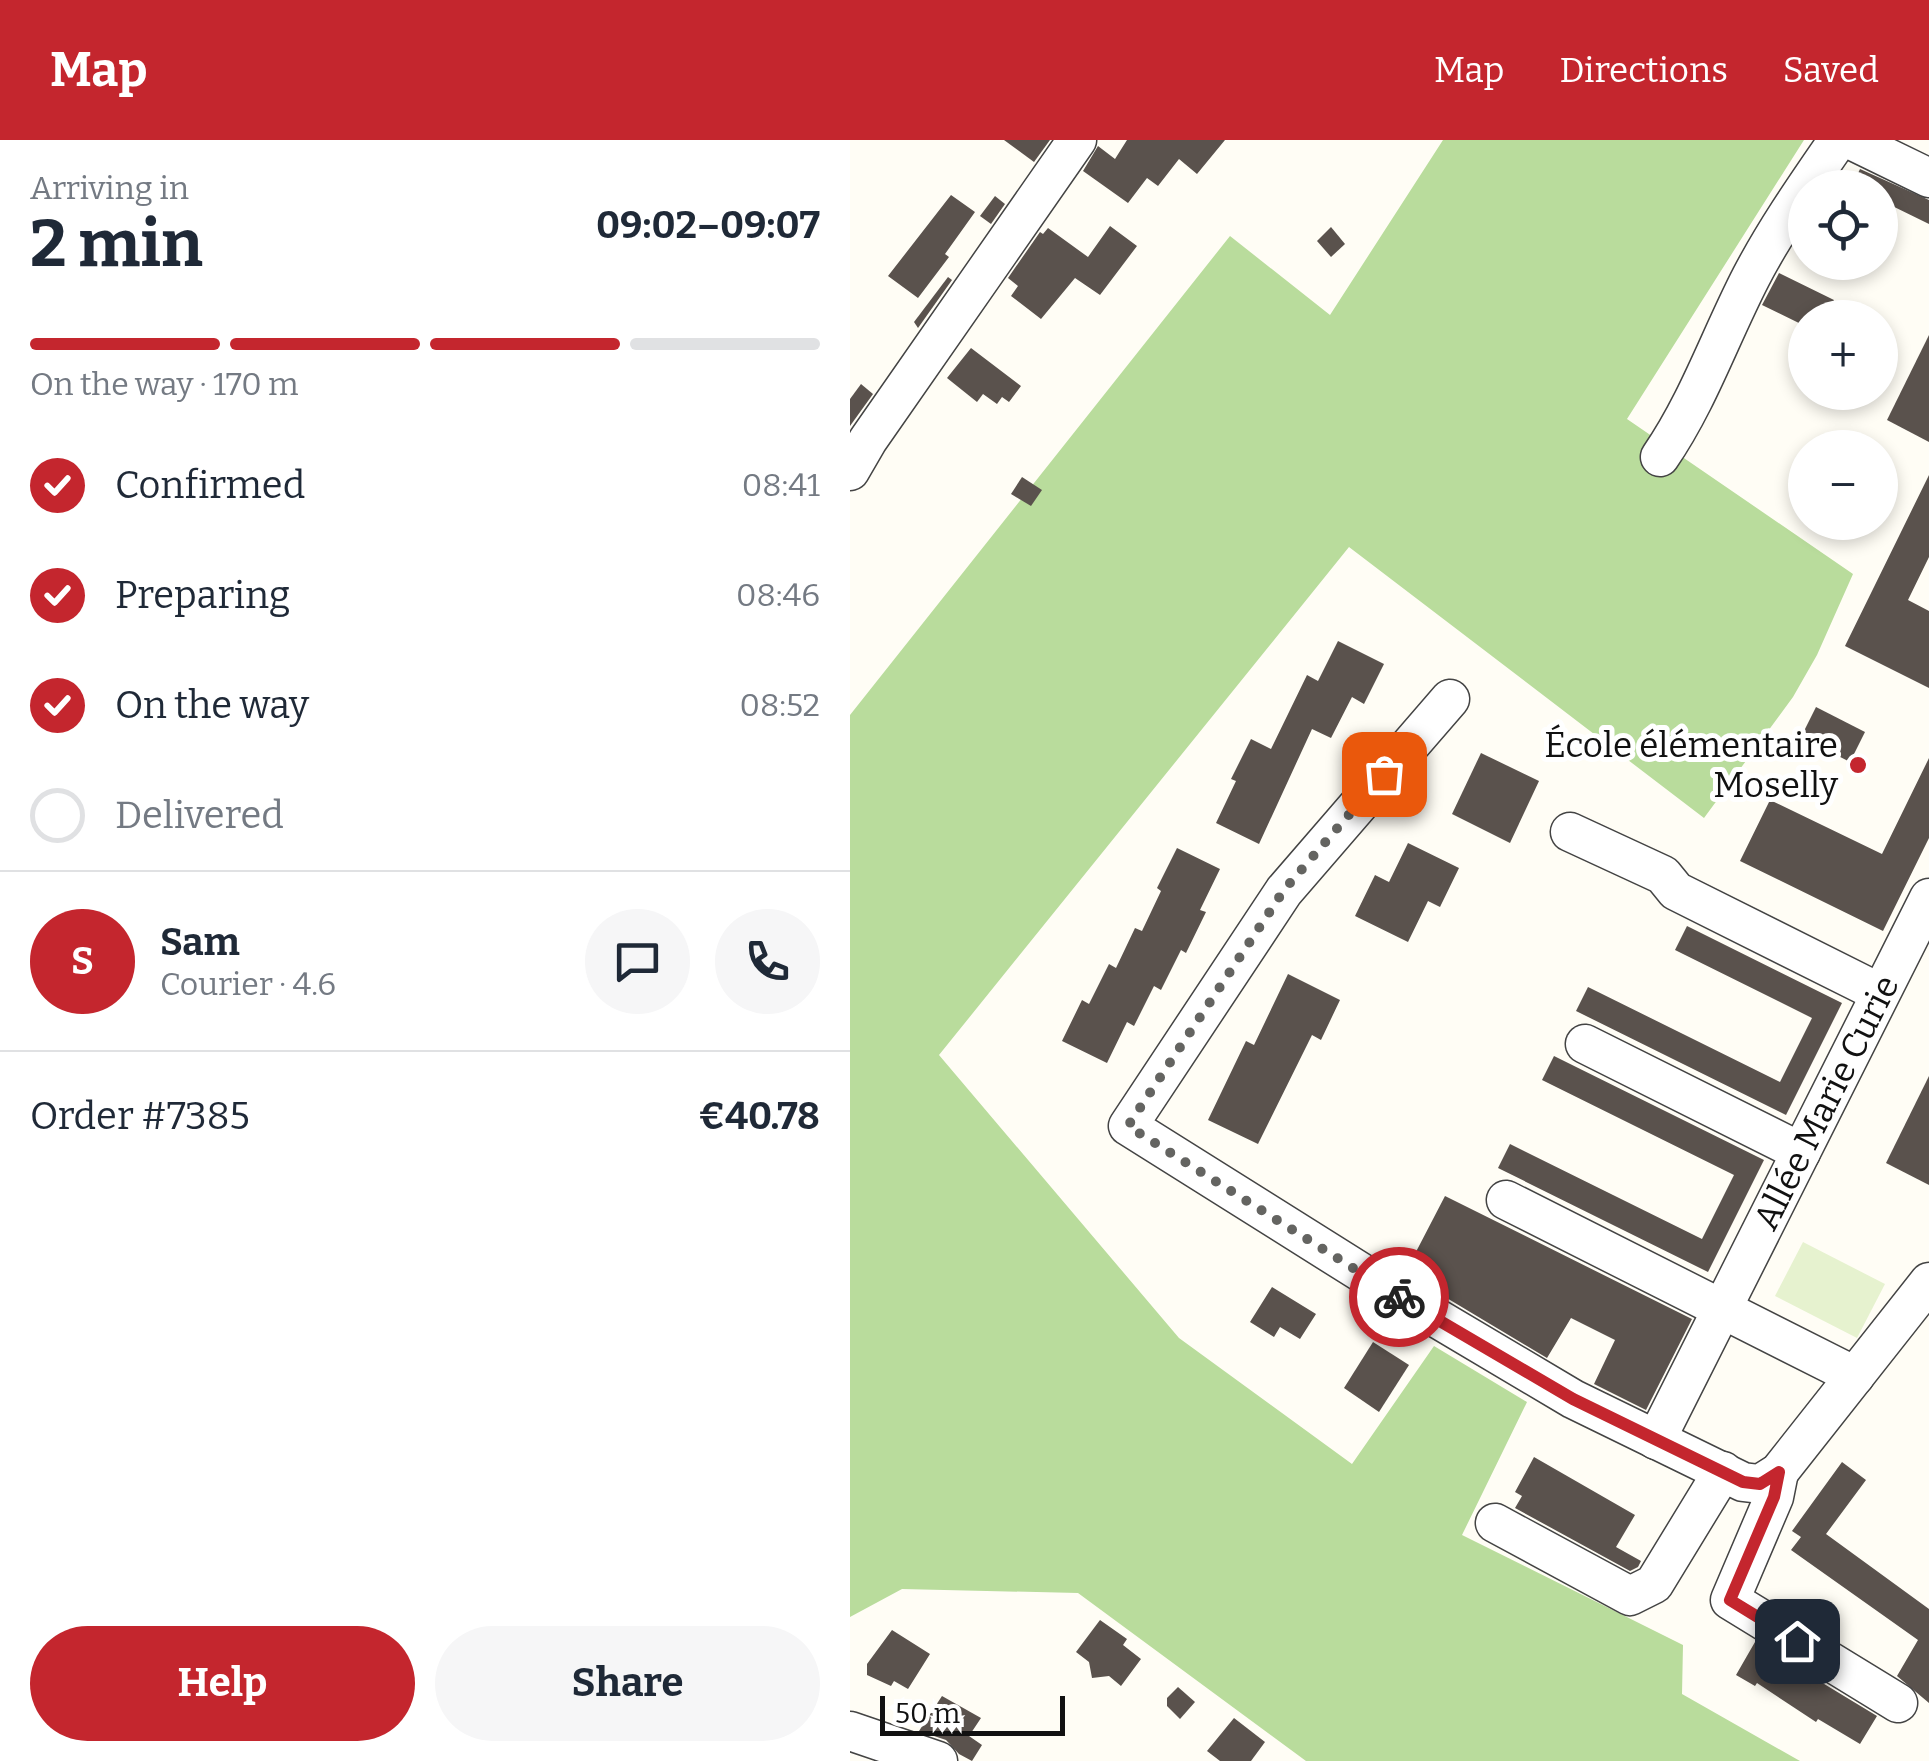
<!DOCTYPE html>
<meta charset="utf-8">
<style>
:root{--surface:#fff;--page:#f6f6f7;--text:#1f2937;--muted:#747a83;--line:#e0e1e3;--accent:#c4262e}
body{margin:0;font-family:Bitter,serif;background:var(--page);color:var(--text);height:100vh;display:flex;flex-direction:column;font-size:38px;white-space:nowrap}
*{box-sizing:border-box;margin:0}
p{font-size:32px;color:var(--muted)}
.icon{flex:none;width:55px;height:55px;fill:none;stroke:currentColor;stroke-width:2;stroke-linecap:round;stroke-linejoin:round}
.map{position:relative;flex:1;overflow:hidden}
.side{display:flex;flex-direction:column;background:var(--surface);width:850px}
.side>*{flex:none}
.fabs{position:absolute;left:938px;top:30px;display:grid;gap:20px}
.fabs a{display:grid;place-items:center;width:110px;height:110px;border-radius:50%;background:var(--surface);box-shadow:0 5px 15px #0003;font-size:50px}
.scale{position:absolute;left:30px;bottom:25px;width:185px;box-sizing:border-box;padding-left:10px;border:5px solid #111;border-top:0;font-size:28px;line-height:35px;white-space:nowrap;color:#111;-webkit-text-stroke:8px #fff;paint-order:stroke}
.pin{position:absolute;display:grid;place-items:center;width:85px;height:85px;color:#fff;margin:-42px;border-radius:20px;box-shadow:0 5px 15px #0006}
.courier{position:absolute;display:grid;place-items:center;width:100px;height:100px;margin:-50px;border:8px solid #c4262e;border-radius:50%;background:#fff;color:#222;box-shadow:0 2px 12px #0007}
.head em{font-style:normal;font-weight:700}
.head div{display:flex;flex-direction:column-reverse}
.head{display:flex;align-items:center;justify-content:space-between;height:170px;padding:0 30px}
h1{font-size:65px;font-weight:700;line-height:75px}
.bar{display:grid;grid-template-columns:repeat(4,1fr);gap:15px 10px;align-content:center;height:120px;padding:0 30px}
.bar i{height:12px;border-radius:8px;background:var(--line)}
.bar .active{background:var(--accent)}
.bar p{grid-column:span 4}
.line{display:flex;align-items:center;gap:25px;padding:0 30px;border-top:2px solid var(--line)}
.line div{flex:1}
.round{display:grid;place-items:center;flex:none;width:105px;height:105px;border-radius:52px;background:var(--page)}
ol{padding:0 30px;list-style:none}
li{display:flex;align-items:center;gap:30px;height:110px}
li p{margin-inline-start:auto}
li .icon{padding:10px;border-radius:50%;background:var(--accent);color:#fff;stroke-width:4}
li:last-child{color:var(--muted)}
li i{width:55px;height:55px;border:5px solid var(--line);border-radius:50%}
.action{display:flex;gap:20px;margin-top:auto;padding:20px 30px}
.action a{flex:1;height:115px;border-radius:60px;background:var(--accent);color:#fff;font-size:40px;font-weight:700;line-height:115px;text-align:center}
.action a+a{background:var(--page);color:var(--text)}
header{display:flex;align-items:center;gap:60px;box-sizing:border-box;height:140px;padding:0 50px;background:var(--accent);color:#fff}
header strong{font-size:48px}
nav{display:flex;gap:55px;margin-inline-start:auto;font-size:35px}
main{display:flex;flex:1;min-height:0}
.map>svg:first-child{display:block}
.forest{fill:#b9dc9c}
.pitch{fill:#e6f2cf}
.building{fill:#5a524d}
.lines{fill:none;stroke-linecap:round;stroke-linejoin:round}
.minor-casing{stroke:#444;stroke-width:41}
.minor{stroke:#fff;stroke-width:38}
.done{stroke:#646461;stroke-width:10;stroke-dasharray:0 18}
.route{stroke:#c4262e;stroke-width:12}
.poi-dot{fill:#c4262e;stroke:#fff;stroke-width:4}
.labels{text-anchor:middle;stroke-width:10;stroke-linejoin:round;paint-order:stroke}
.poi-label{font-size:35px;fill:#111;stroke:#fff;text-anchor:end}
.street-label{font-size:35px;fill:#111;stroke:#fff}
</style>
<header>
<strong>Map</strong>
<nav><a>Map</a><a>Directions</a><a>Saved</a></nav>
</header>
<main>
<section class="side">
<div class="head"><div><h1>2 min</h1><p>Arriving in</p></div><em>09:02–09:07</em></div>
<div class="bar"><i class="active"></i><i class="active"></i><i class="active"></i><i></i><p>On the way · 170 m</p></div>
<ol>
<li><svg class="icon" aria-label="check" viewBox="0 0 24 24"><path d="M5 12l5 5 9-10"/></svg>Confirmed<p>08:41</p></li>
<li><svg class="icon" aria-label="check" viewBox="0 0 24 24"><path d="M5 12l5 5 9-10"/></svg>Preparing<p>08:46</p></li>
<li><svg class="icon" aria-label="check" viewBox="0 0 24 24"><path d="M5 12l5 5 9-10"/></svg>On the way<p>08:52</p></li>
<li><i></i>Delivered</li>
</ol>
<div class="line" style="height:180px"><b class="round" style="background:var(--accent);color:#fff">S</b><div><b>Sam</b><p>Courier · 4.6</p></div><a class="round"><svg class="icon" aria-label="chat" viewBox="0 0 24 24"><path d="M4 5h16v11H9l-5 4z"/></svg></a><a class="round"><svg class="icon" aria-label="phone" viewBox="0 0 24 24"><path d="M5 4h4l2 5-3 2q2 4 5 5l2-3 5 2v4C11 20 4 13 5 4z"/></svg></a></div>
<div class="line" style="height:130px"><div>Order #7385</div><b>€40.78</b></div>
<div class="action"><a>Help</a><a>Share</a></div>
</section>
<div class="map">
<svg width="1079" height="1621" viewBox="0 0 1079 1621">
<rect width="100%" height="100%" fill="#fffdf5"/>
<polygon class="forest" points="593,0 954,0 777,279 1003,434 967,515 943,557 854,678 499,407 89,915 329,1198 502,1324 584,1206 677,1262 612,1395 833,1505 832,1554 950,1621 456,1621 228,1453 52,1449 0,1477 0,575 380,96 480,175"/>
<polygon class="pitch" points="953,1102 1035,1144 1007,1198 925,1156"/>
<g class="building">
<polygon points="154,0 200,0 184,22"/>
<polygon points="277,0 375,0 347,34 329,19 308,46 297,38 278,63 233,31 248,6 265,19"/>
<polygon points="1010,29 1079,60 1079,84 1030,60 1030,48 1001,48"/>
<polygon points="101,55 125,72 95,114 99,117 68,158 38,136"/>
<polygon points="145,56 155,64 141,84 130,76"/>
<polygon points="260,86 287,106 250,155 225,138 191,179 161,156 168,146 158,138 190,92 193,94 198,88 238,117"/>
<polygon points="481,87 495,104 481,117 467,101"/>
<polygon points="929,133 984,160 975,178 955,178 955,186 912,165"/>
<polygon points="98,137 102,140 68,188 64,182"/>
<polygon points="1079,195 1079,302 1037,280"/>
<polygon points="121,208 171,246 159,262 152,257 147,264 133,254 127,262 97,238"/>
<polygon points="11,244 23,254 0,286 0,259"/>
<polygon points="1079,335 1079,417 1058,460 1079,471 1079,548 995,506"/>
<polygon points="172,337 192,350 181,366 161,354"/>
<polygon points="488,501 534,524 514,564 502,557 481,598 462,589 409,704 366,683 386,641 381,639 401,599 421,609 457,535 468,541"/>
<polygon points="966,567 1015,592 1000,622 951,597"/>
<polygon points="631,613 689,641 660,703 602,674"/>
<polygon points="1079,618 1079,698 1033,791 890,721 920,660 1032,714"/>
<polygon points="558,703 609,728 590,767 578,761 558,802 505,776 525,735 539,742"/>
<polygon points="327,708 370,729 350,770 356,772 336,813 331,810 311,850 304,846 284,886 277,882 257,923 212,901 232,860 239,864 259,824 266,828 285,788 292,791 311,751 307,748"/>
<polygon points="837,786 992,863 936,975 726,871 738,847 930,942 962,878 825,810"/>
<polygon points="438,834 490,860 471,900 462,895 408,1004 358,980 396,901 404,905"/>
<polygon points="704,916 914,1020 858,1132 648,1028 660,1004 852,1099 884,1035 692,940"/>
<polygon points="1079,936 1079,1045 1036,1023"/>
<polygon points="595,1056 842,1179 796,1270 744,1244 765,1200 721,1178 697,1218 555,1133"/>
<polygon points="422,1147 466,1174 450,1199 430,1187 424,1197 400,1182"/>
<polygon points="523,1202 559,1225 529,1272 494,1248"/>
<polygon points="684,1317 785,1375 766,1407 791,1421 788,1427 780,1431 665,1368 672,1356 665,1352"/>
<polygon points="992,1322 1016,1340 976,1394 1079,1469 1079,1563 1047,1536 1068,1500 941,1410 951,1397 942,1391"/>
<polygon points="250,1480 277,1499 273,1505 291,1519 271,1546 259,1536 242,1538 239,1522 226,1512"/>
<polygon points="42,1490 80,1514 58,1549 44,1541 41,1546 17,1535 17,1524"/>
<polygon points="905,1502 1027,1576 1010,1604 968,1579 966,1582 907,1543 905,1546 886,1535"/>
<polygon points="328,1547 345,1562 330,1579 317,1566 317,1558"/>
<polygon points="92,1556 131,1578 119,1596 132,1605 122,1621 109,1614 96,1600 69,1591"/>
<polygon points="384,1578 415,1602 401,1621 370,1621 357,1611"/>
</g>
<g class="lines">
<g class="minor-casing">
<g id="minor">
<polyline points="1001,0 1079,38"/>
<path d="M810,317c38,-55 60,-120 91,-180 25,-48 56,-92 87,-137"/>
<polyline points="0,331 18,300 227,0"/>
<polyline points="600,559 434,751 278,986 536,1148 723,1259 893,1342 910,1344 929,1332 1079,1142"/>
<polyline points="720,692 813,735 826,751 1030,853"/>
<polyline points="735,904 951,1012"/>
<polyline points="656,1060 1005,1236"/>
<path id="s1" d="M806,1300l273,-542"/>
<polyline points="929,1332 924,1357 880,1460 1048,1563"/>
<polyline points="645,1383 780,1456 804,1444 873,1331"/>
<polyline points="0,1591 88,1621"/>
</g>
</g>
<use href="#minor" class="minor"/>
</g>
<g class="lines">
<polyline class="done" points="534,634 434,750 278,986 549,1157"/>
<polyline class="route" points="549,1157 723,1259 893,1342 910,1344 929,1332 924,1357 880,1460 947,1501"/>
</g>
<circle class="poi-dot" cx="1008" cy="625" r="10"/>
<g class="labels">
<g class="poi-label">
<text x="988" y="617">École élémentaire<tspan x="988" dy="40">Moselly</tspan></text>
</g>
<g class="street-label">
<text dy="12" stroke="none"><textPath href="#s1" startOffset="378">Allée Marie Curie</textPath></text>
</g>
</g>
</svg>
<div class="fabs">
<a><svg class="icon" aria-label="locate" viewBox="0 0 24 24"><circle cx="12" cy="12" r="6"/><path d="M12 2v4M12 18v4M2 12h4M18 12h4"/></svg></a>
<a>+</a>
<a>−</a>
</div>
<div class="scale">50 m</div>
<div class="pin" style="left:534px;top:634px;background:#ea580c"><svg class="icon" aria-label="bag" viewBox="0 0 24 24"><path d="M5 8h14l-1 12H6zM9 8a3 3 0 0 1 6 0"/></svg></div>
<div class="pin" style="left:947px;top:1501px;background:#1f2937"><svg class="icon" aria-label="home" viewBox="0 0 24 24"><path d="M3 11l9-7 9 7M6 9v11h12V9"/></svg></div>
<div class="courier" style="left:549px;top:1157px"><svg class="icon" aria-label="bike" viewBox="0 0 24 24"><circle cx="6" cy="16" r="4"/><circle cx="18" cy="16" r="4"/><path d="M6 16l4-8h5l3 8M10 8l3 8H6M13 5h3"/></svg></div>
</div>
</main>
